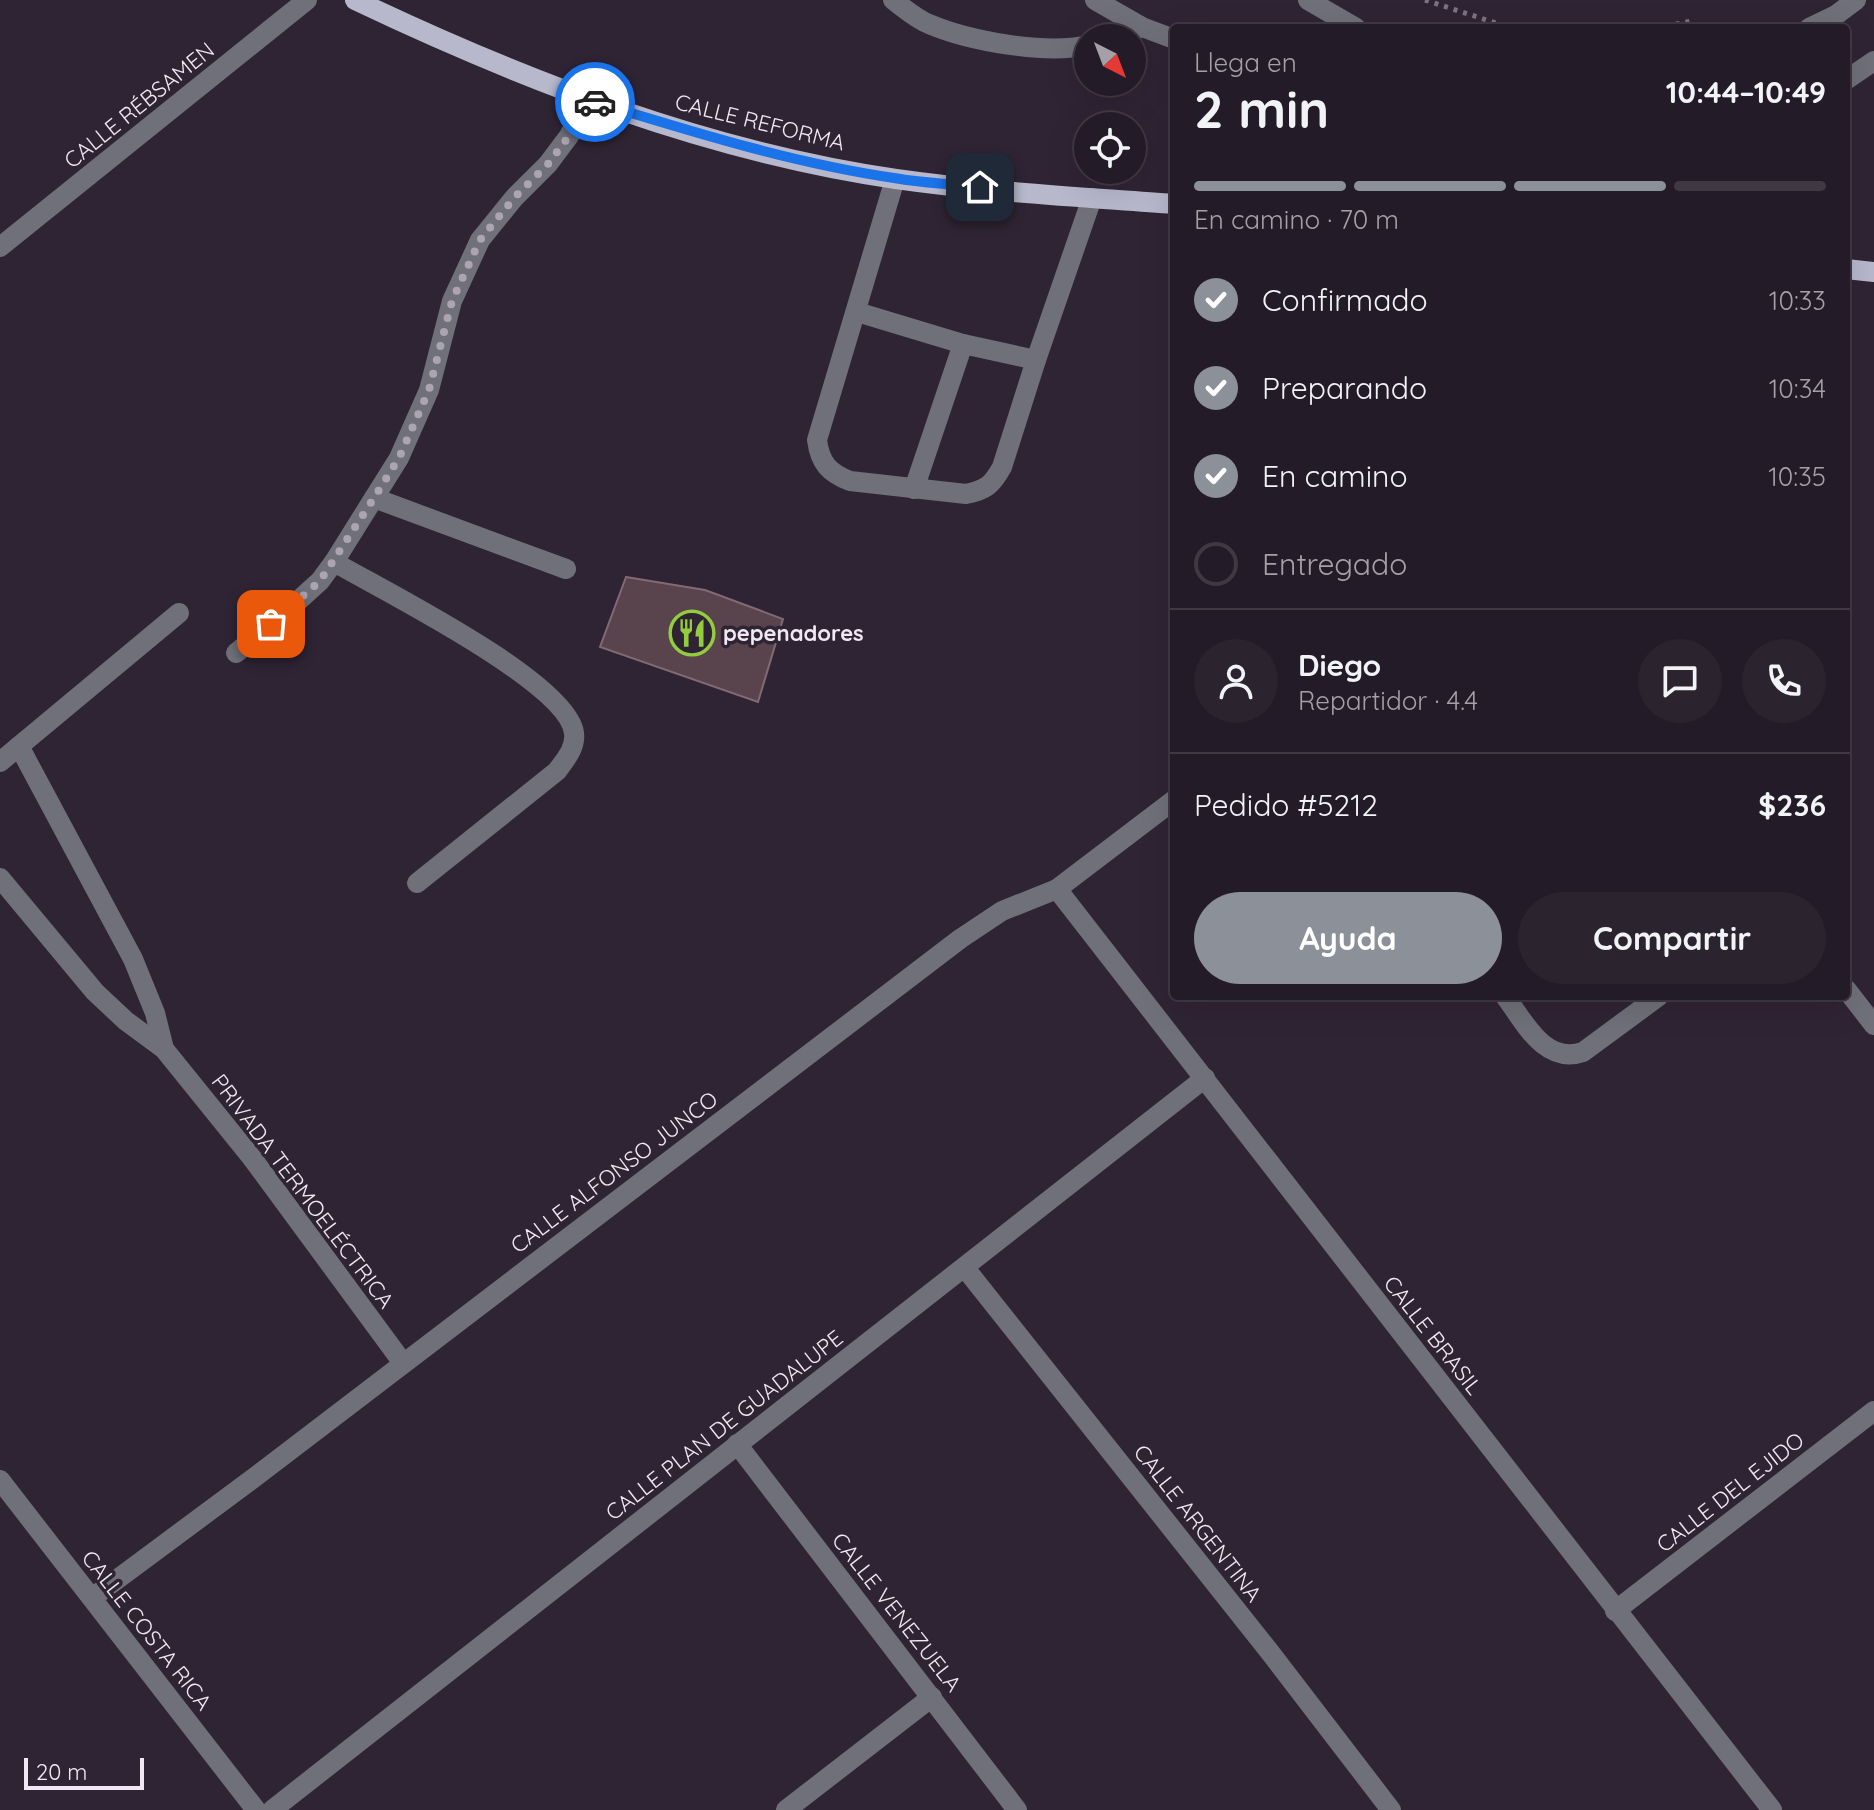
<!DOCTYPE html>
<html lang="es">
<meta charset="utf-8">
<style>
:root{--surface:#231b27;--page:#2b242f;--text:#f1f3f6;--muted:#a3a1a7;--line:#403944;--accent:#8c9099}
body{margin:0;font-family:Quicksand,sans-serif;background:var(--page);color:var(--text);height:100vh;display:flex;flex-direction:column;font-size:30px;white-space:nowrap}
*{box-sizing:border-box;margin:0}
p{font-size:26px;color:var(--muted)}
.icon{flex:none;width:44px;height:44px;fill:none;stroke:currentColor;stroke-width:2;stroke-linecap:round;stroke-linejoin:round}
.map{position:relative;flex:1;overflow:hidden}
.sheet{position:absolute;left:1170px;top:24px;width:680px;height:976px;display:flex;flex-direction:column;background:var(--surface);border-radius:8px;box-shadow:0 8px 32px #0002,0 0 0 2px var(--line)}
.sheet>*{flex:none}
.needle{width:52px;rotate:138deg}
.tools{position:absolute;left:1074px;top:24px;display:grid;gap:16px}
.tools a{display:grid;place-items:center;width:72px;height:72px;border-radius:50%;background:var(--surface);box-shadow:0 8px 32px #0002,0 0 0 2px var(--line);font-size:40px}
.scale{position:absolute;left:24px;bottom:20px;width:120px;box-sizing:border-box;padding-left:8px;border:4px solid #f0e9f3;border-top:0;font-size:22px;line-height:28px;white-space:nowrap;color:#f0e9f3;-webkit-text-stroke:6px #2f2434;paint-order:stroke}
.pin{position:absolute;display:grid;place-items:center;width:68px;height:68px;color:#fff;margin:-34px;border-radius:16px;box-shadow:0 4px 12px #0006}
.courier{position:absolute;display:grid;place-items:center;width:80px;height:80px;margin:-40px;border:6px solid #1a73e8;border-radius:50%;background:#fff;color:#222;box-shadow:0 2px 10px #0007}
.summary em{font-style:normal;font-weight:700}
.summary div{display:flex;flex-direction:column-reverse}
.summary{display:flex;align-items:center;justify-content:space-between;height:136px;padding:0 24px}
h1{font-size:52px;font-weight:700;line-height:60px}
.bar{display:grid;grid-template-columns:repeat(4,1fr);gap:12px 8px;align-content:center;height:96px;padding:0 24px}
.bar i{height:10px;border-radius:6px;background:var(--line)}
.bar .selected{background:var(--accent)}
.bar p{grid-column:span 4}
.line{display:flex;align-items:center;gap:20px;padding:0 24px;border-top:2px solid var(--line)}
.line div{flex:1}
.round{display:grid;place-items:center;flex:none;width:84px;height:84px;border-radius:42px;background:var(--page)}
ol{padding:0 24px;list-style:none}
li{display:flex;align-items:center;gap:24px;height:88px}
li p{margin-inline-start:auto}
li .icon{padding:8px;border-radius:50%;background:var(--accent);color:#fff;stroke-width:4}
li:last-child{color:var(--muted)}
li i{width:44px;height:44px;border:4px solid var(--line);border-radius:50%}
.primary-button{display:flex;gap:16px;margin-top:auto;padding:16px 24px}
.primary-button a{flex:1;height:92px;border-radius:48px;background:var(--accent);color:#fff;font-size:32px;font-weight:700;line-height:92px;text-align:center}
.primary-button a+a{background:var(--page);color:var(--text)}
.map>svg:first-child{display:block}
.building{fill:#59444d;stroke:#826a74;stroke-width:2}
.lines{fill:none;stroke-linecap:round;stroke-linejoin:round}
.path{stroke:#7c7280;stroke-width:5;stroke-dasharray:4 6;stroke-linecap:butt}
.minor{stroke:#70707a;stroke-width:20}
.major{stroke:#b7b8cc;stroke-width:20}
.done{stroke:#aca4b0;stroke-width:8;stroke-dasharray:0 14.4}
.route{stroke:#1a73e8;stroke-width:10}
.labels{text-anchor:middle;stroke-width:7;stroke-linejoin:round;paint-order:stroke}
.street-label{font-size:22px;fill:#f0e9f3;stroke:#2f2434}
.poi-label{font-size:22px;font-weight:bold;fill:#f0e9f3;stroke:#2f2434;text-anchor:start}
</style>
<div class="map">
<svg width="1874" height="1810" viewBox="0 0 1874 1810">
<rect width="100%" height="100%" fill="#2f2434"/>
<polygon class="building" points="626,577 705,590 783,619 758,702 600,647"/>
<g class="lines">
<g class="path">
<polyline points="1425,0 1502,25 1536,28"/>
<polyline points="1656,28 1692,21"/>
</g>
<g class="minor">
<path d="M893,0c11,8 23,19 36,24 40,17 117,31 159,21"/>
<polyline points="1095,0 1142,27 1174,39"/>
<polyline points="1308,0 1356,28"/>
<polyline points="1809,28 1836,15 1856,0"/>
<polyline points="1113,38 1142,27"/>
<polyline points="1846,80 1874,61"/>
<path d="M895,179l-78,261c3,23 12,33 33,41l116,13c20,-4 26,-9 36,-27l34,-107 56,-162"/>
<polyline points="0,247 307,0"/>
<polyline points="857,312 963,344 1036,360"/>
<polyline points="914,489 963,344"/>
<polyline points="374,498 566,569"/>
<path d="M334,562c46,27 234,120 240,171 2,15 -9,27 -17,38l-140,112"/>
<polyline points="236,653 288,610 320,581 334,562 399,458 429,390 452,301 480,240 514,198 548,164 569,136 587,100"/>
<polyline points="19,746 133,959 155,1013 164,1049"/>
<polyline points="0,762 179,613"/>
<polyline points="0,878 95,992 126,1021 164,1049 252,1158 403,1363"/>
<polyline points="1057,889 1772,1810"/>
<polyline points="1846,989 1874,1025"/>
<path d="M1505,996c20,27 40,69 78,56l76,-56"/>
<polyline points="965,1268 1269,1651 1391,1810"/>
<polyline points="737,1444 1017,1810"/>
<polyline points="0,1480 256,1810"/>
<polyline points="92,1598 255,1477 960,939 1002,911 1057,889 1174,800"/>
<polyline points="1615,1611 1874,1411"/>
<polyline points="272,1810 1205,1078"/>
<polyline points="786,1810 932,1697"/>
</g>
<g class="major">
<path d="M355,0c170,81 354,152 541,179 91,13 186,18 278,25"/>
<polyline points="1846,269 1874,272"/>
</g>
</g>
<g class="lines">
<polyline class="done" points="271,624 320,581 374,498 399,458 429,390 452,301 480,240 514,198 548,164 569,136 587,100 595,102"/>
<path class="route" d="M595,102c98,30 197,61 299,76 28,5 57,6 86,9"/>
</g>
<defs>
<g id="restaurant-ring" transform="scale(2.3)"><circle r="9.5" fill="#2f2434" stroke="#93cd3d" stroke-width="1.5"/><path d="M-5-6h1v4h1v-4h1v4h1v-4h1v5L-1.5 .5V6h-2V.5L-5-1ZM5-6V6H3V1.5H1.5Q1.5-4 5-6Z" fill="#93cd3d"/></g>
</defs>
<g fill-rule="evenodd">
<use href="#restaurant-ring" x="692" y="633"/>
</g>
<g class="labels">
<g class="street-label">
<text transform="translate(139 105) rotate(-39)" y="8">CALLE RÉBSAMEN</text>
<text transform="translate(760 122) rotate(14)" y="8">CALLE REFORMA</text>
<text transform="translate(614 1172) rotate(-37)" y="8">CALLE ALFONSO JUNCO</text>
<text transform="translate(303 1191) rotate(53)" y="8">PRIVADA TERMOELÉCTRICA</text>
<text transform="translate(1433 1335) rotate(52)" y="8">CALLE BRASIL</text>
<text transform="translate(724 1425) rotate(-38)" y="8">CALLE PLAN DE GUADALUPE</text>
<text transform="translate(1730 1492) rotate(-38)" y="8">CALLE DEL EJIDO</text>
<text transform="translate(1198 1523) rotate(52)" y="8">CALLE ARGENTINA</text>
<text transform="translate(897 1612) rotate(52)" y="8">CALLE VENEZUELA</text>
<text transform="translate(147 1630) rotate(52)" y="8">CALLE COSTA RICA</text>
</g>
<g class="poi-label">
<text x="723" y="641">pepenadores</text>
</g>
</g>
</svg>
<div class="tools">
<a><svg class="needle" viewBox="-14 -14 28 28"><path d="M0-13l5 13h-10z" fill="#e53935"/><path d="M0 13l5-13h-10z" fill="#a3a1a7"/></svg></a>
<a><svg class="icon" aria-label="locate" viewBox="0 0 24 24"><circle cx="12" cy="12" r="6"/><path d="M12 2v4M12 18v4M2 12h4M18 12h4"/></svg></a>
</div>
<div class="scale">20 m</div>
<div class="pin" style="left:271px;top:624px;background:#ea580c"><svg class="icon" aria-label="bag" viewBox="0 0 24 24"><path d="M5 8h14l-1 12H6zM9 8a3 3 0 0 1 6 0"/></svg></div>
<div class="pin" style="left:980px;top:187px;background:#1f2937"><svg class="icon" aria-label="home" viewBox="0 0 24 24"><path d="M3 11l9-7 9 7M6 9v11h12V9"/></svg></div>
<div class="courier" style="left:595px;top:102px"><svg class="icon" aria-label="car" viewBox="0 0 24 24"><path d="M5 17H2v-5l4-1 3-4h7l3 4 3 1v5h-3M9 17h6M6 11h13"/><circle cx="7" cy="17" r="2"/><circle cx="17" cy="17" r="2"/></svg></div>
<section class="sheet">
<div class="summary"><div><h1>2 min</h1><p>Llega en</p></div><em>10:44–10:49</em></div>
<div class="bar"><i class="selected"></i><i class="selected"></i><i class="selected"></i><i></i><p>En camino · 70 m</p></div>
<ol>
<li><svg class="icon" aria-label="check" viewBox="0 0 24 24"><path d="M5 12l5 5 9-10"/></svg>Confirmado<p>10:33</p></li>
<li><svg class="icon" aria-label="check" viewBox="0 0 24 24"><path d="M5 12l5 5 9-10"/></svg>Preparando<p>10:34</p></li>
<li><svg class="icon" aria-label="check" viewBox="0 0 24 24"><path d="M5 12l5 5 9-10"/></svg>En camino<p>10:35</p></li>
<li><i></i>Entregado</li>
</ol>
<div class="line" style="height:144px"><a class="round"><svg class="icon" aria-label="person" viewBox="0 0 24 24"><circle cx="12" cy="8" r="4"/><path d="M4 21q1-7 8-7t8 7"/></svg></a><div><b>Diego</b><p>Repartidor · 4.4</p></div><a class="round"><svg class="icon" aria-label="chat" viewBox="0 0 24 24"><path d="M4 5h16v11H9l-5 4z"/></svg></a><a class="round"><svg class="icon" aria-label="phone" viewBox="0 0 24 24"><path d="M5 4h4l2 5-3 2q2 4 5 5l2-3 5 2v4C11 20 4 13 5 4z"/></svg></a></div>
<div class="line" style="height:104px"><div>Pedido #5212</div><b>$236</b></div>
<div class="primary-button"><a>Ayuda</a><a>Compartir</a></div>
</section>
</div>
